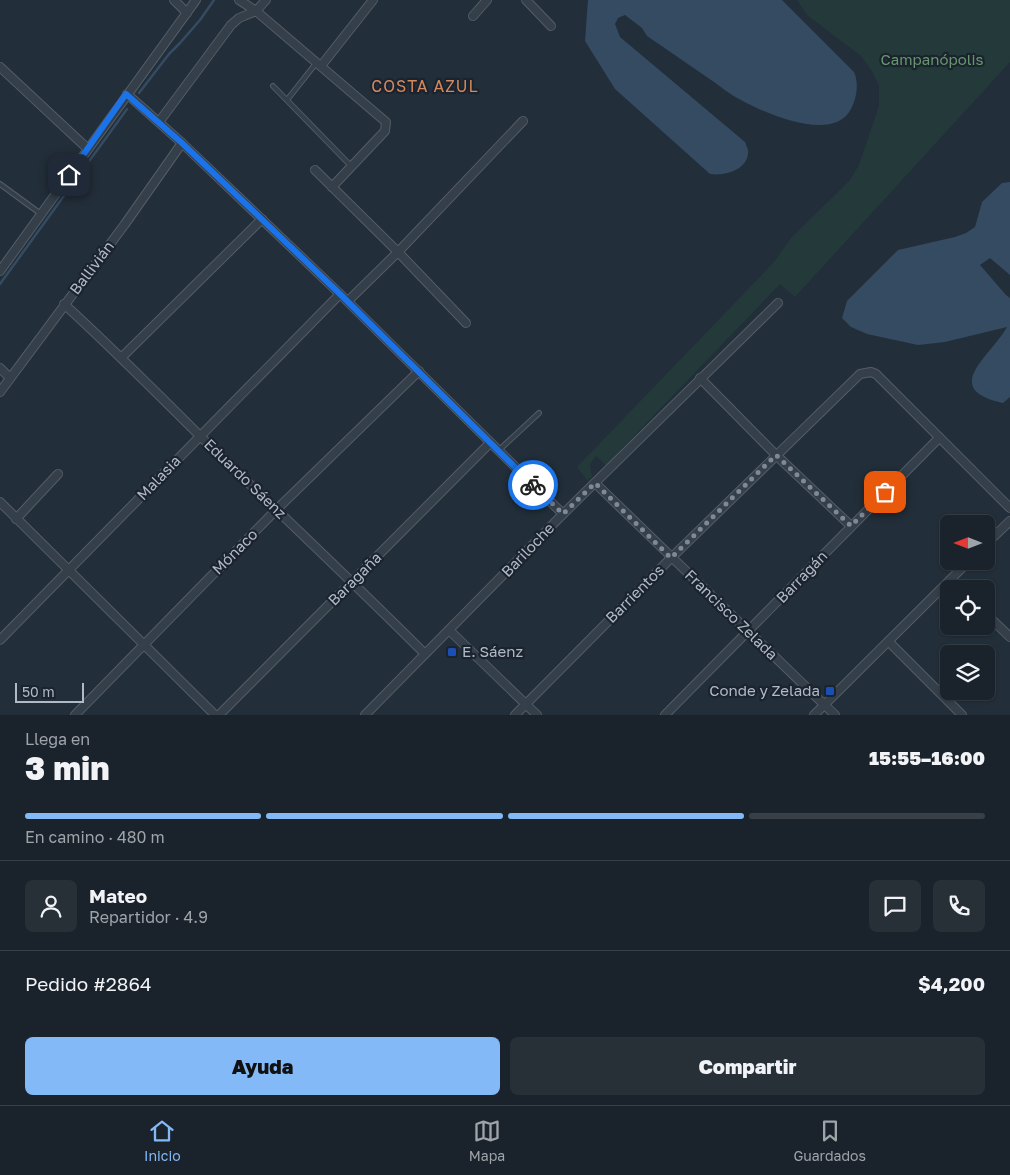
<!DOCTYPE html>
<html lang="es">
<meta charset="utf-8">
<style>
:root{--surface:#1a222b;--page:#272f37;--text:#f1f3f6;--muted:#9fa4a9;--line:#383f47;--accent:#84b9f7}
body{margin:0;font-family:"Golos Text",sans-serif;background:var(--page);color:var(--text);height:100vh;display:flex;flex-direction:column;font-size:19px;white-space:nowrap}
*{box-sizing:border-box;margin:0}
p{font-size:16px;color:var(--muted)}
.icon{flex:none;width:28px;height:28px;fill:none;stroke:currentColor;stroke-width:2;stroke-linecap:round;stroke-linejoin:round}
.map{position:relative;height:715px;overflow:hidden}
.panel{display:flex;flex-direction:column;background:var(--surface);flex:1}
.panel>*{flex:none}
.needle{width:32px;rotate:270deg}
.tools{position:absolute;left:940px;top:515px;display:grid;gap:10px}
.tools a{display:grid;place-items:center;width:55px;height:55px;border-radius:8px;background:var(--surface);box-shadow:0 1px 4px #0004,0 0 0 1px var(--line);font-size:25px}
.scale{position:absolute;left:15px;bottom:12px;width:69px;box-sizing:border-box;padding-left:5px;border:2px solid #b0bac6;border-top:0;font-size:14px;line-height:18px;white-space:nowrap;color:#b0bac6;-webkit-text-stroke:4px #1b242e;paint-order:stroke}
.pin{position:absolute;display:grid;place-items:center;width:42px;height:42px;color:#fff;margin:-21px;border-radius:10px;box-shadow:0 2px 8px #0006}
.courier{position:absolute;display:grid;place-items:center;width:50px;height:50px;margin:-25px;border:4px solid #1a73e8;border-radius:50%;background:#fff;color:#222;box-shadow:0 1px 6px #0007}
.summary em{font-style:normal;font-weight:800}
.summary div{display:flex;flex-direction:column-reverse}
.summary{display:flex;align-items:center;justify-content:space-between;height:85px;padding:0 25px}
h1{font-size:32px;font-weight:800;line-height:38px}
.bar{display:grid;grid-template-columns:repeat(4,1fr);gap:8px 5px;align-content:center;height:60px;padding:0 25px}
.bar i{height:6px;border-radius:4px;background:var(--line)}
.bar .active{background:var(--accent)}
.bar p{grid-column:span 4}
.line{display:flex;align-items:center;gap:12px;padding:0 25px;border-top:1px solid var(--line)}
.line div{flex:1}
.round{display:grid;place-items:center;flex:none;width:52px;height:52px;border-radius:8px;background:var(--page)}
.cta{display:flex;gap:10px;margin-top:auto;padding:10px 25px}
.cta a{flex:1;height:58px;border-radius:8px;background:var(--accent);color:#111;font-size:20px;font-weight:800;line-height:58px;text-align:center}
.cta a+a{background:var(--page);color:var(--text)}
.tabs{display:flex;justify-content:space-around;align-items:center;height:70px;border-top:1px solid var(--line);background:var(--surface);font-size:14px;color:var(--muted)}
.tabs a{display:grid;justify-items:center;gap:2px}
.tabs .active{color:var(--accent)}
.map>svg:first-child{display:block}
.green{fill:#243a3a}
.water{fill:#354b61}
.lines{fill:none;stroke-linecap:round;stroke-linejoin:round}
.stream{stroke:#354b61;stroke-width:2.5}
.service-casing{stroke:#535d68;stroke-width:6}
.minor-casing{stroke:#535d68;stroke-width:10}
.service{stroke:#353f4a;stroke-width:4}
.minor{stroke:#353f4a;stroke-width:8}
.done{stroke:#7e8995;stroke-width:5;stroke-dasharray:0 9}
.route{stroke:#1a73e8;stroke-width:6}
.transit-dot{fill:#1a4fb4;stroke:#1b242e;stroke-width:2}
.labels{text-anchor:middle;stroke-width:4.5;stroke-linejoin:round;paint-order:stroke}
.park-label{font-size:15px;fill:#67976f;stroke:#1b242e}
.street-label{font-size:15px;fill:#b0bac6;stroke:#1b242e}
.poi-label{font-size:15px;fill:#b0bac6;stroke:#1b242e;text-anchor:start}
.neighbourhood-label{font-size:16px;letter-spacing:1px;fill:#d3885e;stroke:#1b242e}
</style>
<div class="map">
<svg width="1010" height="715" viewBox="0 0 1010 715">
<rect width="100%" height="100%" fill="#222e39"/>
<polygon class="green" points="797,0 1010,0 1010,62 795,297 780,284 606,465 596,456 590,464 592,477 587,480 577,467 774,262 791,238 850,180 859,165 879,106 879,86 872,71 861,56 807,15"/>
<g class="water">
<path d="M588,0h194l72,72c5,11 3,26 -3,37 -18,35 -87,4 -112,-10 -10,-5 -19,-13 -28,-19 -22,-15 -43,-30 -64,-44l-5,-8 -17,-13 -7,3 -3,6 5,13 125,105c1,3 4,8 3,11 -1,18 -25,23 -38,21l-95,-85 -30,-48z"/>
<path d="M1010,182v93l-20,-17 -10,7 26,30 4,3v99l-7,6c-64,-14 -12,-47 4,-76l-62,15 -27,3 -51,-11 -16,-7 -9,-9 5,-17 51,-51 57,-13 11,-4 9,-6 7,-25 20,-19z"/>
</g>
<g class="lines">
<g class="stream">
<polyline points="139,93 169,54 180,43 200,20 214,0"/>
<polyline points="0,284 127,109"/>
</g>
<g class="service-casing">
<g id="service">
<polyline points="273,86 352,167"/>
<polyline points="287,100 317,62"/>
<polyline points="0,184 41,214"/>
<polyline points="498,451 539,413"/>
</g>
</g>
<g class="minor-casing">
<g id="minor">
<polyline points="174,0 187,13"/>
<polyline points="239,0 256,11 386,122 385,131 332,187"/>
<polyline points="526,0 551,26"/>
<polyline points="473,16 487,0"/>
<polyline points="321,66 373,0"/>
<polyline points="0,67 88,149"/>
<polyline points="127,94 182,143 340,294 563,514"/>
<polyline points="159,122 231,25 239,18 256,11 266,0"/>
<polyline points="315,170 398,252 466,323"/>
<polyline points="0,271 196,0"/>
<polyline points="348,301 398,252 523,121"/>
<path d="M64,304c47,43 91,87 136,132 75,73 151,144 225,218"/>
<polyline points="122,357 262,219"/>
<polyline points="0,368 10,378"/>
<polyline points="700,378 776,455 851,526"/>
<polyline points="0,392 125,224 182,143"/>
<polyline points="595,483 835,715"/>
<polyline points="0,502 215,715"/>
<polyline points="16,519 58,474"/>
<polyline points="986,544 1010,521"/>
<polyline points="951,580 960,589"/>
<polyline points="986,614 1010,637"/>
<polyline points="449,630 537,715"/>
<polyline points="0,640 340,294"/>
<polyline points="889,642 962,715"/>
<polyline points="75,715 277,509 419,371"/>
<polyline points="219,715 490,443"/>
<polyline points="365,715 563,514 778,303"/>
<polyline points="515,715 671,558 860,374 871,372 876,374 1010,508"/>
<polyline points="665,715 939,438"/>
<polyline points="814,715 969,561"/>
</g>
</g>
<use href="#service" class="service"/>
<use href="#minor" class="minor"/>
</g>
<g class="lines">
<polyline class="done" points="533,485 563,514 595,483 671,558 776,455 851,526 885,492"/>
<polyline class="route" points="69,175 126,94 182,143 340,294 533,485"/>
</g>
<g class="transit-dot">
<rect x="447" y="647" width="10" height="10" rx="2.5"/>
<rect x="825" y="686" width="10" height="10" rx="2.5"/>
</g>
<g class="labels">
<g class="park-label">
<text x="932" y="65">Campanópolis</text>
</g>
<g class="street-label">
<text transform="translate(92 268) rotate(-53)" y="5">Ballivián</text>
<text transform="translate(159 478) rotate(-46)" y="5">Malasia</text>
<text transform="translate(245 479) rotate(44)" y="5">Eduardo Sáenz</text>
<text transform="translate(528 550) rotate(-46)" y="5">Bariloche</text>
<text transform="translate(235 552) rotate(-45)" y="5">Mónaco</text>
<text transform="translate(802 577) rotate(-46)" y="5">Barragán</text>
<text transform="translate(355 579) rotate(-45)" y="5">Baragaña</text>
<text transform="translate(635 594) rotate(-45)" y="5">Barrientos</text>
<text transform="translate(731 615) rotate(44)" y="5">Francisco Zelada</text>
</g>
<g class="poi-label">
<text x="462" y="657">E. Sáenz</text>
<text x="820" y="696" text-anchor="end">Conde y Zelada</text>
</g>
<g class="neighbourhood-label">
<text x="425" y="92">COSTA AZUL</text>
</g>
</g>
</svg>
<div class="tools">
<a><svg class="needle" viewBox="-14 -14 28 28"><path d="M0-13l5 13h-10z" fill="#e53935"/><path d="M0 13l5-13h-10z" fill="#9fa4a9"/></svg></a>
<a><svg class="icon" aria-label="locate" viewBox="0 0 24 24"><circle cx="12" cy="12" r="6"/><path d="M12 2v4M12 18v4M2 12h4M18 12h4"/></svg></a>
<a><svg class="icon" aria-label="layers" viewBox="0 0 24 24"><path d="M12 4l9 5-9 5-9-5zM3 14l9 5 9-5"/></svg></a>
</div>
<div class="scale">50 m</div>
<div class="pin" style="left:885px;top:492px;background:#ea580c"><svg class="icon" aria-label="bag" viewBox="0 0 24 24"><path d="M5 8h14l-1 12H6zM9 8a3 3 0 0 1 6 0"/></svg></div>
<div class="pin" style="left:69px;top:175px;background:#1f2937"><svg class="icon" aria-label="home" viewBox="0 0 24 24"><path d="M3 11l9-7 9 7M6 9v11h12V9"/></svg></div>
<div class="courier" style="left:533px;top:485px"><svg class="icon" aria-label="bike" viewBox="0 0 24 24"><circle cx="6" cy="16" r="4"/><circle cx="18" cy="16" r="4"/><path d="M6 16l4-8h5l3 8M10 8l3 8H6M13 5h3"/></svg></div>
</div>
<section class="panel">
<div class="summary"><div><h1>3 min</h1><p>Llega en</p></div><em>15:55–16:00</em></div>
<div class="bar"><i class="active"></i><i class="active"></i><i class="active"></i><i></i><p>En camino · 480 m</p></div>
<div class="line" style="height:90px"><a class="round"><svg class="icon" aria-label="person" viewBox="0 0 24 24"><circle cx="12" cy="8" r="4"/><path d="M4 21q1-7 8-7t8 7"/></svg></a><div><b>Mateo</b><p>Repartidor · 4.9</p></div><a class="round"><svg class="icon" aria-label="chat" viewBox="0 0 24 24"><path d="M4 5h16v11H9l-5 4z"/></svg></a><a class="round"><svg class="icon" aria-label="phone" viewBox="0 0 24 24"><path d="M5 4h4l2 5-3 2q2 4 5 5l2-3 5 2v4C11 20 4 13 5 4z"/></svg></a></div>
<div class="line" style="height:65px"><div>Pedido #2864</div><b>$4,200</b></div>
<div class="cta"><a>Ayuda</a><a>Compartir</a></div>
</section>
<nav class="tabs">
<a class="active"><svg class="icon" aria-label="home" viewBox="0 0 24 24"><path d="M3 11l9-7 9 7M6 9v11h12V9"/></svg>Inicio</a>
<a><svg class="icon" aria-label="map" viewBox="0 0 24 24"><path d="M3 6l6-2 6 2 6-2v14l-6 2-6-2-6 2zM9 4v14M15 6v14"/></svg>Mapa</a>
<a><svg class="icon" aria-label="saved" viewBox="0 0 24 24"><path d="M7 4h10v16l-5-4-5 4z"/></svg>Guardados</a>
</nav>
